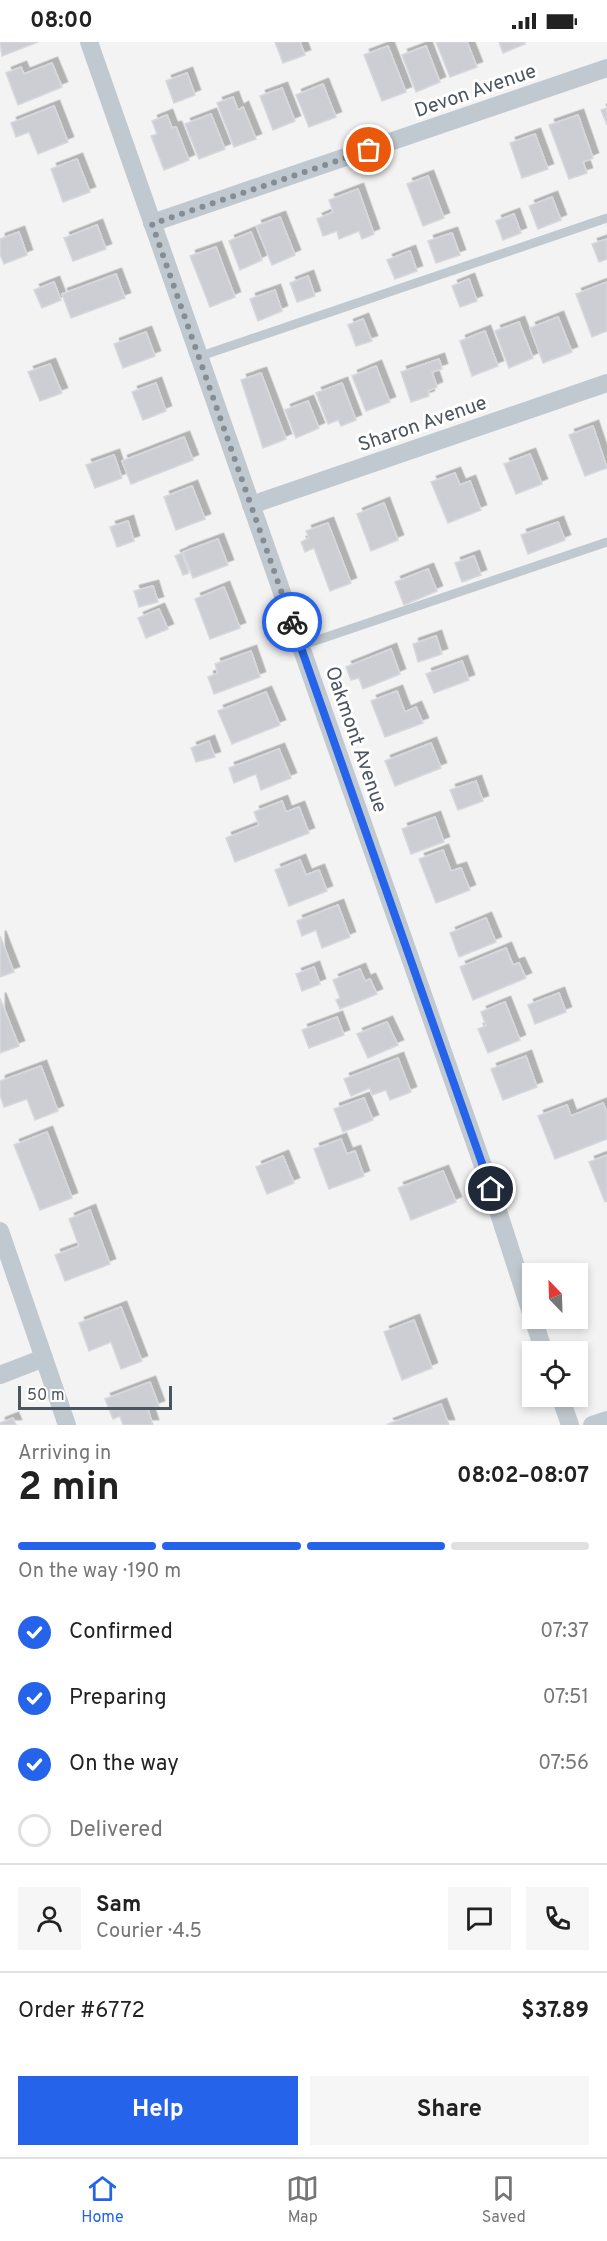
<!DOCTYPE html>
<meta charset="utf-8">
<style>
:root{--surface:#fff;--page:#f6f6f6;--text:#222;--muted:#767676;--line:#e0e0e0;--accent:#2563eb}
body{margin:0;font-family:Overpass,sans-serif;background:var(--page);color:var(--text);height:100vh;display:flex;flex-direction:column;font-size:22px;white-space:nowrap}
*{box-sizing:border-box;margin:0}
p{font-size:20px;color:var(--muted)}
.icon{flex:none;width:33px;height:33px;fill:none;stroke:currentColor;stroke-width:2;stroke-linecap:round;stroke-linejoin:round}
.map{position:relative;height:1383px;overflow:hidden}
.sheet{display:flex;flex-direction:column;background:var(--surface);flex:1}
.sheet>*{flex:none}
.needle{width:39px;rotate:337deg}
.buttons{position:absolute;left:522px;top:1221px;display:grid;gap:12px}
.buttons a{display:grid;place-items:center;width:66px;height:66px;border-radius:0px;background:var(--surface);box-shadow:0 3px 9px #0003;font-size:30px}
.scale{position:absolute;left:18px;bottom:15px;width:154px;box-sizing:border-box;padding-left:6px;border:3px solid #4b555f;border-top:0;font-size:16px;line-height:21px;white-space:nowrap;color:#4b555f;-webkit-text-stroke:4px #fff;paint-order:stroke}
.pin{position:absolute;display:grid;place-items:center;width:51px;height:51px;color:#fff;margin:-26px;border:3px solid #fff;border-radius:50%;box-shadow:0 2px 6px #0007}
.courier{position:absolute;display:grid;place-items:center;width:60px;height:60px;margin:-30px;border:4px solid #2563eb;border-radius:50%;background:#fff;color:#222;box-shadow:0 2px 8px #0007}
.overview em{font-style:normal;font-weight:700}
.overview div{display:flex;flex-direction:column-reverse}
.overview{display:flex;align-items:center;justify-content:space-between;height:102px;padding:0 18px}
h1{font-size:39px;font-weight:700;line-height:45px}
.bar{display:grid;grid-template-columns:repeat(4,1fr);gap:9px 6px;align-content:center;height:72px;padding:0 18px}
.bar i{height:8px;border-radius:4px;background:var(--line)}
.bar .current{background:var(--accent)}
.bar p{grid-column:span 4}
.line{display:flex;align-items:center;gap:15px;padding:0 18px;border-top:2px solid var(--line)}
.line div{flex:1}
.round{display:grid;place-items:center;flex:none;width:63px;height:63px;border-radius:0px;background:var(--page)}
ol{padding:0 18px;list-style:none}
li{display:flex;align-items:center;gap:18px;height:66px}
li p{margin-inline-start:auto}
li .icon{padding:6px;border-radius:50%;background:var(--accent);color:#fff;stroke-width:4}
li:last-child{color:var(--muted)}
li i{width:33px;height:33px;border:3px solid var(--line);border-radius:50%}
.cta{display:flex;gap:12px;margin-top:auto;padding:12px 18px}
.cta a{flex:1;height:69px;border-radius:0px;background:var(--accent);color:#fff;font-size:24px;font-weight:700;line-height:69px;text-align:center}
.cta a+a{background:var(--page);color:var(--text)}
.status{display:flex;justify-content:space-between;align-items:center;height:42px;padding:0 30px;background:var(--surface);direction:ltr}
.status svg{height:16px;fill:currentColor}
.menu{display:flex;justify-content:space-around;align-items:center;height:84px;border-top:2px solid var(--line);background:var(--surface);font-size:16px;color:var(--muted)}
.menu a{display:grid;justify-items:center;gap:3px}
.menu .current{color:var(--accent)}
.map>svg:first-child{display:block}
.building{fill:#cdced4;stroke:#d7d8dd;stroke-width:1.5;filter:url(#shadow)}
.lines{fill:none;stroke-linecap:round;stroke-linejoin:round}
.lane{stroke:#c1c9d0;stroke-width:9}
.street{stroke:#c1c9d0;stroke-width:18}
.done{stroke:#868c93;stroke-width:6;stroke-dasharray:0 10.8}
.route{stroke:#2563eb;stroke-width:8}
.labels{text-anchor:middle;stroke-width:6;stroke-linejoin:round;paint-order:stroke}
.street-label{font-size:20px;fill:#4b555f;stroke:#fff}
</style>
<div class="status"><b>08:00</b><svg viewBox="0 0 49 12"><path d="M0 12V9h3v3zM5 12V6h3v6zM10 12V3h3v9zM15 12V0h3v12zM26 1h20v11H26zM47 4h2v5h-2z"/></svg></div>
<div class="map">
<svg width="607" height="1383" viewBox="0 0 607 1383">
<defs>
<filter id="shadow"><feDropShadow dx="5.5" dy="-5.5" stdDeviation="0" flood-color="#0004"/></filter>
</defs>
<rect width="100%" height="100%" fill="#f4f3f3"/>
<g class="building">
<polygon points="0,0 38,0 2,14"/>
<polygon points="275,0 300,0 305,13 283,21"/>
<polygon points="436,0 467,0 477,25 450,35"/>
<polygon points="499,0 525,0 525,2 503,11"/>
<polygon points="388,4 406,50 382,59 364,13"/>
<polygon points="426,4 440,40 416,50 402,13"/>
<polygon points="52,21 62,45 18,63 6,31 21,25 24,32"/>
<polygon points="187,31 195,53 174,61 166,39"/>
<polygon points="323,42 336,75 309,85 296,53"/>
<polygon points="282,46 295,79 273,88 260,54"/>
<polygon points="233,55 238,68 243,65 256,97 234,105 217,61"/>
<polygon points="54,64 68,100 38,112 29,90 16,95 11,81"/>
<polygon points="607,66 607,83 601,68"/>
<polygon points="211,72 225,107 199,117 185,82"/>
<polygon points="167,73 172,86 176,85 189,118 164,128 151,94 157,92 152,79"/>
<polygon points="578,73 593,116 583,120 587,131 569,137 549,83"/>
<polygon points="535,92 548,127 522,136 510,101"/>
<polygon points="77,117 90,150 63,160 51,127"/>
<polygon points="428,134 444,176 423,184 407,142"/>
<polygon points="358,147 374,192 362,197 359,189 339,197 337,189 323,194 317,177 333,170 329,158"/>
<polygon points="552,155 561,178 538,187 529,164"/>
<polygon points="514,172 521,191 503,198 496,179"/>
<polygon points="280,175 295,213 272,223 256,184"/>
<polygon points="97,183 106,207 73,219 64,196"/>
<polygon points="19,190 27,213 4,222 0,212 0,197"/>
<polygon points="251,190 262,218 240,228 229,199"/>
<polygon points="452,191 460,213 436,221 428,199"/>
<polygon points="607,197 607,217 599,220 592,202"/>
<polygon points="216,205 235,255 210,265 190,214"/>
<polygon points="410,209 417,229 395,237 387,218"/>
<polygon points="116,232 125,256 71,276 62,252"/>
<polygon points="308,234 315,254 297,260 290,241"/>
<polygon points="469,237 477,259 460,265 452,244"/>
<polygon points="54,240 61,258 42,266 34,248"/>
<polygon points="607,240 607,289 592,295 576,252"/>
<polygon points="275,248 282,269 258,279 250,257"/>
<polygon points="558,275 572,310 543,321 530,286"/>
<polygon points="363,277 372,299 356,304 348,283"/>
<polygon points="519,280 533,316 509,326 495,289"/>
<polygon points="485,289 498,324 472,334 460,299"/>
<polygon points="146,290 155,314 123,326 114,302"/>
<polygon points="439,317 442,327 432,330 437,345 428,349 429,354 411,360 401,330"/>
<polygon points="50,322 62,351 40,359 28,330"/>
<polygon points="376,324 390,360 366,369 352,334"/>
<polygon points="261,331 286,397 263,406 241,338"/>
<polygon points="156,341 166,369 143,378 132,350"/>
<polygon points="342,341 356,378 341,384 338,378 328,382 316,351"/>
<polygon points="308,359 319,386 296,396 285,368"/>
<polygon points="593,384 607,426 585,434 569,393"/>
<polygon points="184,395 193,418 131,442 122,419"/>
<polygon points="530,412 542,442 516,452 504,422"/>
<polygon points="114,413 122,436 95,446 86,423"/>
<polygon points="455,431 460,443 470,439 481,468 448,481 431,440"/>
<polygon points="192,444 205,477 176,488 164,455"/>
<polygon points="384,461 398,498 371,509 357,472"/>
<polygon points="128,479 134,499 117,505 110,485"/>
<polygon points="558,480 565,498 528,512 521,493"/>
<polygon points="328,481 351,541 330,549 314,506 305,510 301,500 309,496 306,489"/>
<polygon points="218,497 228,523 193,536 183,510"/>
<polygon points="182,511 189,531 183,533 175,514"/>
<polygon points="474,514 481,533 462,540 455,521"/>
<polygon points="428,527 437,549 404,563 395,540"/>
<polygon points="153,544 158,560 139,565 134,549"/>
<polygon points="224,545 240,586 210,597 195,557"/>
<polygon points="159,567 168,587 146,596 138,576"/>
<polygon points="436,594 442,612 418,620 413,602"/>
<polygon points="391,607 400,632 363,647 359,636 351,638 346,625"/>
<polygon points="251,609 260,635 214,652 208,635 218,631 215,622"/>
<polygon points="462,619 469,638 434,651 426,632"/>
<polygon points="397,649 405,670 416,665 423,681 385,695 371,659"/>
<polygon points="266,650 280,683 232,702 218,669"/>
<polygon points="209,699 215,715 196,720 191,706"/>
<polygon points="431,701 441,726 395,744 385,719"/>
<polygon points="279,707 291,736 261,748 256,732 234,741 229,726"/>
<polygon points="476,739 483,759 458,768 450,748"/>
<polygon points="282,759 286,770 299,765 309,791 235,820 226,796 259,783 254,770"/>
<polygon points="435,775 444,800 411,812 402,787"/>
<polygon points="443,808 451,829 461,826 470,848 436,861 419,817"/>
<polygon points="300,818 306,833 319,828 327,849 289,864 275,828"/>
<polygon points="338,863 350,895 322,906 316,888 302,894 297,879"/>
<polygon points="486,876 496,900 459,915 450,891"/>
<polygon points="0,894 14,930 0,935"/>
<polygon points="506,906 513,923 519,921 526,936 473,958 460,925"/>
<polygon points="314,925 320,942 302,949 296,932"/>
<polygon points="360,927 365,939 370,937 377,952 340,967 336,958 340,956 333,938"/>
<polygon points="559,951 566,970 535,982 528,963"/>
<polygon points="0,956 19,1004 0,1011"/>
<polygon points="505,960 520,998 488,1011 478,987 486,984 481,970"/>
<polygon points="337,975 344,993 309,1006 302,988"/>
<polygon points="387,980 398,1003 368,1016 357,992"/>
<polygon points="526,1014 537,1045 503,1058 491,1027"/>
<polygon points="398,1016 411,1050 390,1058 386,1048 372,1053 370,1046 351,1054 344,1037"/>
<polygon points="41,1024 58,1069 35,1078 27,1057 4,1065 0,1053 0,1039"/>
<polygon points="364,1056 373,1078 343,1090 334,1067"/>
<polygon points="603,1061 607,1070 607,1097 555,1117 538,1074 567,1063 571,1074"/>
<polygon points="47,1090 72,1156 40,1168 14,1103"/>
<polygon points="341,1097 347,1112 355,1109 364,1134 329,1147 314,1107"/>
<polygon points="607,1113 607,1159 605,1160 589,1120"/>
<polygon points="283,1114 294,1141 267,1152 256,1125"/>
<polygon points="443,1129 456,1160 411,1178 398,1146"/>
<polygon points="90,1168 110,1222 65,1239 55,1213 79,1204 69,1177"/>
<polygon points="121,1265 142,1319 121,1327 111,1300 89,1309 79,1281"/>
<polygon points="414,1278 432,1326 402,1338 384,1290"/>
<polygon points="150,1340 159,1364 148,1368 153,1383 123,1383 120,1374 113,1377 105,1357"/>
<polygon points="441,1362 449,1383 389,1383 388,1382"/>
<polygon points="13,1376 16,1383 0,1383 0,1381"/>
</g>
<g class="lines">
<g class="lane">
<polyline points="201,314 607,176"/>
<polyline points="300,604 607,500"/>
</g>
<g class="street">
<polyline points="89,0 490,1144 532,1274"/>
<polyline points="152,181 607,26"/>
<polyline points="251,463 607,341"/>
<polyline points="0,1189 67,1383"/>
<polyline points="533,1276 544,1310"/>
<polyline points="0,1333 44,1316"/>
<polyline points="560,1354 570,1383"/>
<polyline points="592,1383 607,1378"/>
</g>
</g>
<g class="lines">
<polyline class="done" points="292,580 152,182 369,108"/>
<polyline class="route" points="292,580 491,1147"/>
</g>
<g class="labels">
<g class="street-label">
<text transform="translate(475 48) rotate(-19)" y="7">Devon Avenue</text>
<text transform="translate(422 381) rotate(-19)" y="7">Sharon Avenue</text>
<text transform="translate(357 697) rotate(71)" y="7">Oakmont Avenue</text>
</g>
</g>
</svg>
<div class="buttons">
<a><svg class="needle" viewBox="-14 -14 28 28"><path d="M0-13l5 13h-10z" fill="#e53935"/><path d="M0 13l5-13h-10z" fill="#767676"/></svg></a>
<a><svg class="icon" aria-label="locate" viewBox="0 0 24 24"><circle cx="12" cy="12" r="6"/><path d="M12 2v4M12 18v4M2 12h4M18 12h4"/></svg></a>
</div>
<div class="scale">50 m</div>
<div class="pin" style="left:369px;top:108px;background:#ea580c"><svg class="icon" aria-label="bag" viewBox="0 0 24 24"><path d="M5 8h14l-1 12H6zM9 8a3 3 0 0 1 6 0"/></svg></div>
<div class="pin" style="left:491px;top:1147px;background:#1f2937"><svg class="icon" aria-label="home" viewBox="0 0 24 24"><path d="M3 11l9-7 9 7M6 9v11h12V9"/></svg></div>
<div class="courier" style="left:292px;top:580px"><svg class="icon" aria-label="bike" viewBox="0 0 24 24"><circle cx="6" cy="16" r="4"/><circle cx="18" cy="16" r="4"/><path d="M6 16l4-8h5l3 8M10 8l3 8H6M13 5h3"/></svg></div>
</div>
<section class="sheet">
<div class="overview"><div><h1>2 min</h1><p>Arriving in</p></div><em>08:02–08:07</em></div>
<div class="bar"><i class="current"></i><i class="current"></i><i class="current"></i><i></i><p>On the way · 190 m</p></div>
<ol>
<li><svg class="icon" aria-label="check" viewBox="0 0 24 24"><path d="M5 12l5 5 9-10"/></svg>Confirmed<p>07:37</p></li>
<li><svg class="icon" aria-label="check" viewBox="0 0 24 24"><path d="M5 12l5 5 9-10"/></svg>Preparing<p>07:51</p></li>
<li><svg class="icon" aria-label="check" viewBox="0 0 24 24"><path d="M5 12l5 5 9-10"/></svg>On the way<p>07:56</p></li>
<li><i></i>Delivered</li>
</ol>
<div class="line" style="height:108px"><a class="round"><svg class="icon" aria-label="person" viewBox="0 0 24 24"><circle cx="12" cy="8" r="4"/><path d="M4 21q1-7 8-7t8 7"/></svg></a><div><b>Sam</b><p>Courier · 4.5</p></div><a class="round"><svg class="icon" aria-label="chat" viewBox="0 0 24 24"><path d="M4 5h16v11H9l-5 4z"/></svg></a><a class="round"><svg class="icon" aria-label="phone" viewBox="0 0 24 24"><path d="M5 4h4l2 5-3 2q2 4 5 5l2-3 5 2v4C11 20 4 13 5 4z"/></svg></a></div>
<div class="line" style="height:78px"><div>Order #6772</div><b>$37.89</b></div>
<div class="cta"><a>Help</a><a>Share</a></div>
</section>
<nav class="menu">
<a class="current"><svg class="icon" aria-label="home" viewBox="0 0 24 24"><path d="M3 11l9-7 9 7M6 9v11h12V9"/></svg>Home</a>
<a><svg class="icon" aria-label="map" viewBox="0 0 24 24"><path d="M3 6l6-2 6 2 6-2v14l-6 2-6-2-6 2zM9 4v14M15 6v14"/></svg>Map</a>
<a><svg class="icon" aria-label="saved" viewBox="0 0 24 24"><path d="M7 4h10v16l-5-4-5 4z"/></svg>Saved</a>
</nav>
